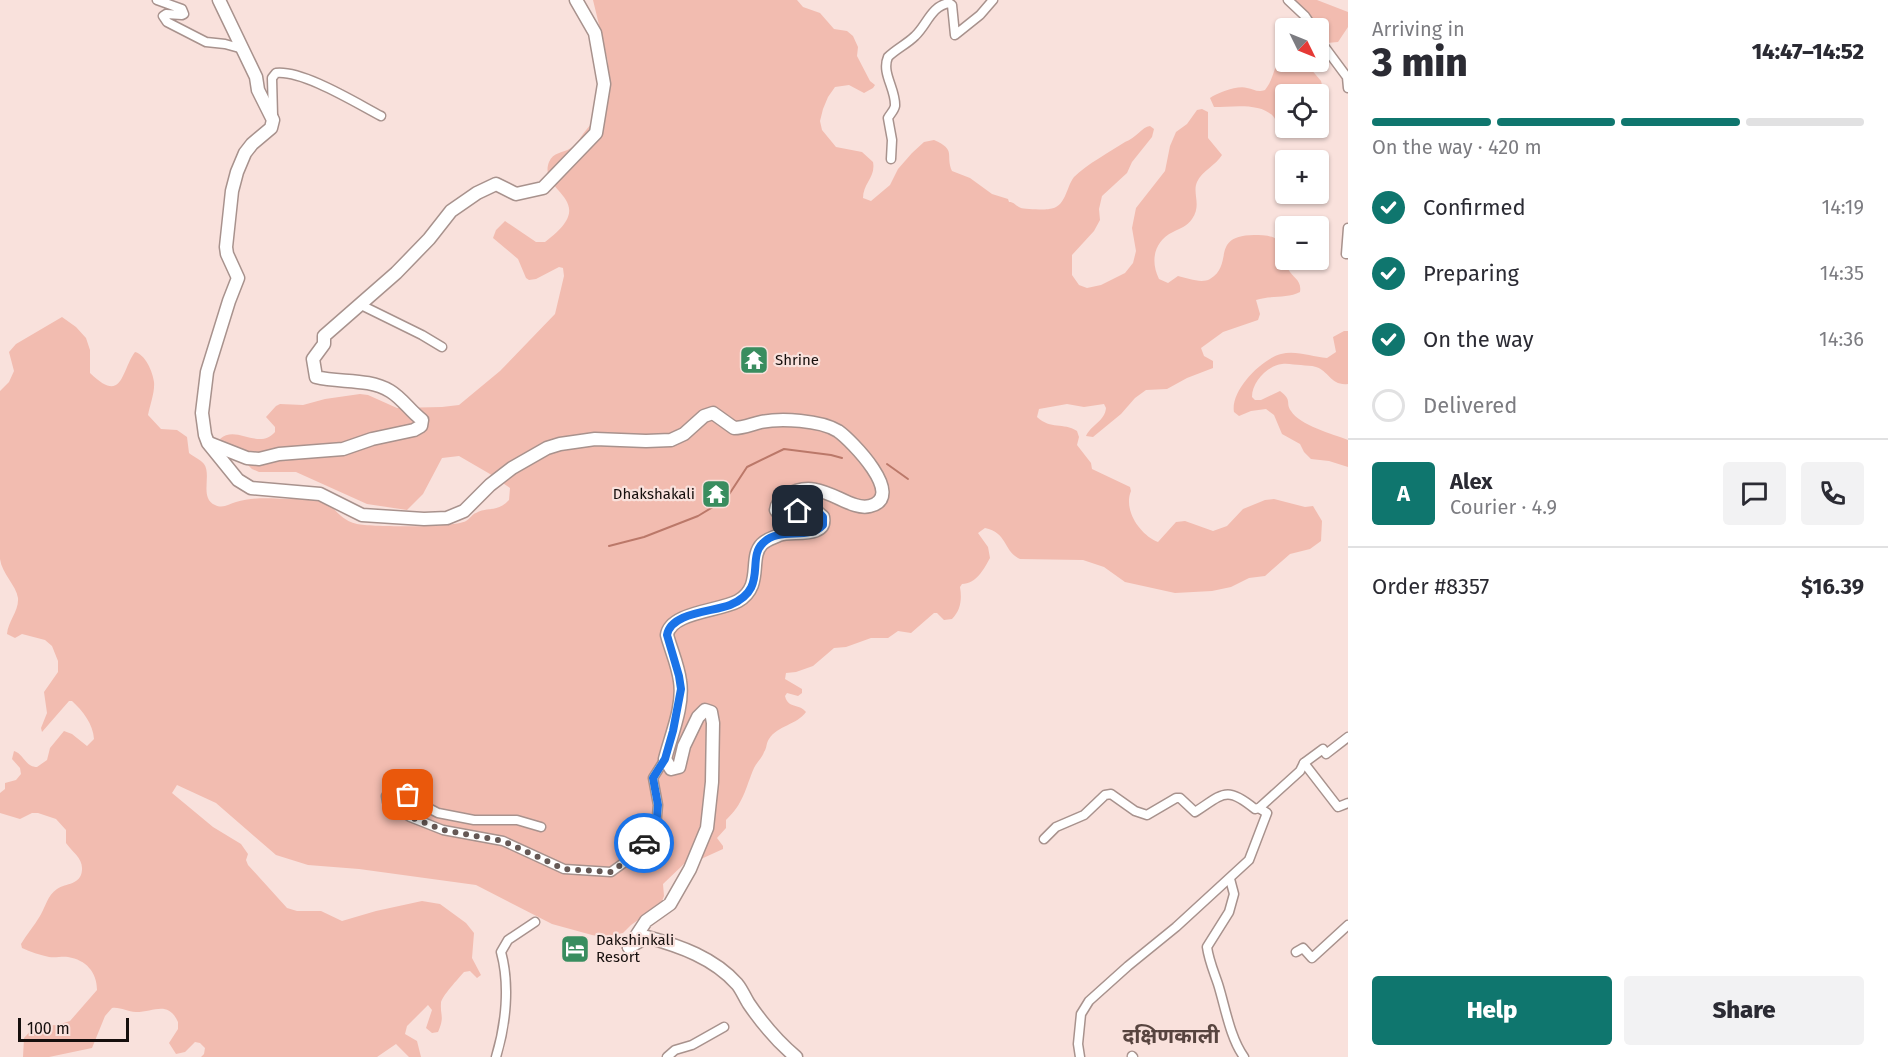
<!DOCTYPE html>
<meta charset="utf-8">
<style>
:root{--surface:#fff;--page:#f2f2f3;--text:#2b2b33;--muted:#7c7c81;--line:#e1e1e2;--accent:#0f766e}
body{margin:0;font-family:"Fira Sans","Noto Sans Devanagari",sans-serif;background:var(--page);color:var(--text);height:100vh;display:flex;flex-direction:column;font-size:22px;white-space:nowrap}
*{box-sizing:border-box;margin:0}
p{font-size:20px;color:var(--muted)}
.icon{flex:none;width:33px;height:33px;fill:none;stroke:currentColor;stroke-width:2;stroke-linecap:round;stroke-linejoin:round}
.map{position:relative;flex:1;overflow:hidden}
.drawer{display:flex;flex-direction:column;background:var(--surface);width:540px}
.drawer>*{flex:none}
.needle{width:39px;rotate:133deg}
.controls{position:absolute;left:1275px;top:18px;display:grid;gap:12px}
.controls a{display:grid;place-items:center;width:54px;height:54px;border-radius:6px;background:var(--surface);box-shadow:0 2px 4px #0004;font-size:30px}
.scale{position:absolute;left:18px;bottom:15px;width:111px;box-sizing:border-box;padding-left:6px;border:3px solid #160f0d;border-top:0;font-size:16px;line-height:21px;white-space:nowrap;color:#160f0d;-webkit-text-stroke:4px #f9e1dc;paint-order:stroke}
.pin{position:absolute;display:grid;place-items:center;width:51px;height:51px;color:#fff;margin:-26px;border-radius:12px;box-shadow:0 3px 9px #0006}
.courier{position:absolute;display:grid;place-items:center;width:60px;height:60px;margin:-30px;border:4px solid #1a73e8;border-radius:50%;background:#fff;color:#222;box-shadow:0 2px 8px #0007}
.head em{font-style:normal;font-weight:800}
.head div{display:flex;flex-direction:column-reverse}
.head{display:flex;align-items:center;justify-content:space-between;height:102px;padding:0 24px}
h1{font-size:39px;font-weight:800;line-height:45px}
.bar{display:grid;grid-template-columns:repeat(4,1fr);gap:9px 6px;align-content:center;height:72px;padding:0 24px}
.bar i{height:8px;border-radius:4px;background:var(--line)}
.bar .active{background:var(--accent)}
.bar p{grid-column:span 4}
.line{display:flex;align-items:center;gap:15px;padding:0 24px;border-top:2px solid var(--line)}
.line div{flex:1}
.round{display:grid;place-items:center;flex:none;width:63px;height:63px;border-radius:6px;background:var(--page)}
ol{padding:0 24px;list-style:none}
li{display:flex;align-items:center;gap:18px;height:66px}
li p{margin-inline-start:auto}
li .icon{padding:6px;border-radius:50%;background:var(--accent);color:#fff;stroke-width:4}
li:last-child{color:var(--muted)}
li i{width:33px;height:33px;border:3px solid var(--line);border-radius:50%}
.button{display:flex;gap:12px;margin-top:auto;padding:12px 24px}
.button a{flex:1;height:69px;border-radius:6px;background:var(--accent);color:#fff;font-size:24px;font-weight:800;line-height:69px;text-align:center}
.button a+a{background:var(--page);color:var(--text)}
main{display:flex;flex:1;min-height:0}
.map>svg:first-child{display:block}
.green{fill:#f2bcb0}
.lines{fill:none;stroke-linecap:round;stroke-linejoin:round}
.stream{stroke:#bb7869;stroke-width:2}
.street-casing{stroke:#a8928d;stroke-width:11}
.secondary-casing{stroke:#a8928d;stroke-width:15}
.street{stroke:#fff;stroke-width:8}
.secondary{stroke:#fff;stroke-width:12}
.done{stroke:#655855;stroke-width:6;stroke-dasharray:0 10.8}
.route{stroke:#1a73e8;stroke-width:8}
.labels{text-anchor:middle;stroke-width:4.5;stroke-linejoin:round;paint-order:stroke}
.poi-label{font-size:15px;fill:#160f0d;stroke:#f9e1dc;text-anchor:start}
.district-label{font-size:21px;font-weight:bold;fill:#57443f;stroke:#f9e1dc}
</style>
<main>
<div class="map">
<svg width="1348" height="1057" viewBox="0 0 1348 1057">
<rect width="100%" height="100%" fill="#f9e1dc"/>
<g class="green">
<path d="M593,0h204l6,7 17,6 14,16 13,2 6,5 5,11 -1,9 13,25 5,4 -2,3 -9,5 -15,-8 -14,2 -7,10 -5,12 -3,12 2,9 14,17 26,5 11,10c3,15 -10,21 -10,36l8,3 19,-16 8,-16 14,-16 12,-11 10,-2c23,10 11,15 18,31l18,7 22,16 16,5 1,3c6,0 6,4 12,6 2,1 25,2 28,1 17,-1 17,-22 25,-32 13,-13 36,-25 51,-35 11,-4 17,-15 25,-16l4,3 -2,8 -20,25 -5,11 -25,23 -3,13 1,11 -6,11 -22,24v20l7,10 8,3 14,-3 24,-12 8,-10 3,-12 -4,-23 4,-20 29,-37 5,-25 6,-14 11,-8 10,-14 5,-1 6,3v26l14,17c-6,10 -20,16 -25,27 -5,11 5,23 -5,37 -5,7 -11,9 -19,13 -19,9 -23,29 -14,47l9,4 10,-7c10,2 23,8 32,3 25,-15 -1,-43 44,-44 8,0 22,0 26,8 2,4 0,9 3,14 2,4 3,8 5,12 5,9 14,11 12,23 -13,7 -30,3 -44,8l4,14 -2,6 -35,12 -22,16 3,8 9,5v7l-26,10 -20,11 -21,1 -11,8 -14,16 -28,23 -7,-1c5,-11 19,-15 20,-28l-2,-4 -20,3 -17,-3 -28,5 -2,8c14,13 26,5 40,14l2,6 -2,8 14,18 1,6 38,18 1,4c-8,19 9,44 27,51l18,-20 9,-1 28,10 14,-5 16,-17 22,-9 9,-1 31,8 8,-1 9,15 -1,20 -11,8 -20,5 -25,22 -16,2 -18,9 -19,4 -37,2 -50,-11 -21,-15 -21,-7 -63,-1c-17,-8 -12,-26 -35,-31l-7,5 10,14 2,11c-6,11 -14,26 -28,26l-2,3c2,12 1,23 -8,32l-8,1 -7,-7h-3l-23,20 -13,-2 -10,7h-17l-25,9 -12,1 -21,18 -17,6 -10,1 -1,6 17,10v4l-4,3 -11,-3 -2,3c3,13 14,7 21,16 -9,13 -28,13 -37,27 -3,4 -2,9 -5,13 -2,6 -7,10 -10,16 -9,21 -10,35 -28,52v8l-9,10 6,8v3l-22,10 -15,3 -23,22 1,12 -3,8 -30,21 -8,8 -19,4 -12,-2 -40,-11 -76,-39 -117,-16 -51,-4 -32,-10 -60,-52 -39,-18 -5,8 41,34 28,17 7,10 -2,6 2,5 39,43 10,3h24l21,10 34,-10 46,-10 18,3 26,19 8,10 -2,25 9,17 -4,3 -7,-7 -6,1c-5,6 -23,25 -23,31 -1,13 4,13 -3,29l-6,1 -6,-5 6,-18 -4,-5 -21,21 -2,8 12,7 4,16h-12l-13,-13 -19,13h-176l3,-3 1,-6 -5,-5 -5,-1 -10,10 -9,2 -7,-11 9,-14v-7c-10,-22 -24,-10 -42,-10 -9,0 -15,-5 -24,-4l-7,8 -13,32 -43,9h-26l1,-19 11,-12 22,-1 13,-4 27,-31c0,-18 -11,-30 -29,-33 -6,-1 -12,1 -19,0 -9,-2 -19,-5 -27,-9l-1,-4c6,-10 13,-18 19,-28 6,-10 7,-20 17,-27 9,-6 24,-4 25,-19 1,-12 -10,-18 -16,-27v-13l-10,-11 -18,-6h-6l-12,6 -20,-6v-20l5,-4v-6l11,-3 5,-6 -1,-6 -8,-9 2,-8c10,3 11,16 23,16l10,-7 3,-12 14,-17 8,3 15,12 7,-7c-1,-15 -11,-28 -22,-38h-3l-27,31 -1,-4 6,-15 -3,-21 14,-20v-11l-6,-15 -7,-6 -23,-6 -7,4 -8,-4c1,-13 12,-23 11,-36 -2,-13 -16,-24 -18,-39v-168l9,-9 5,-11 -5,-19 7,-8 46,-27 14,10 10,11 4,12v23c33,32 31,-2 45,-21 10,2 18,20 19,30 1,10 -4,23 -6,33l13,14 16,1 10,7 2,16c5,4 11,6 15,11 8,11 -5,34 11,41 8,4 14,-1 21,-3 15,-5 35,-4 50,-3 9,0 29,-1 37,2 12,5 16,19 34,23 16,3 96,4 109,-3 4,-2 6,-7 10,-8 13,-7 21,0 33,-13l1,-12 -20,-14 -31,-18 -17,2 -19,36 -16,16 -40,-6 -71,-32h-37l-7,-3 -32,-30c16,-15 39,12 55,-7v-5l-9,-10 10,-11 4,-2 23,1 22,-6 35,-5 8,1 29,13 45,-1 17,-2 41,-34 55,-57 9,-38 -1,-8 -4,-1 -23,12 -7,1 -3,-2 -8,-19 -25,-21 3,-8 9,-9 31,21h9c58,-43 -8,-49 4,-80 4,-10 14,-9 22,-14 5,-3 9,-10 12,-14 6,-8 15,-17 19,-26 5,-14 5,-32 6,-46z"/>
<polygon points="1292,0 1317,0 1348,12 1348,27 1338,42 1327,43 1319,53 1318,28"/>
<path d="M1285,51l1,11h19l16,19 1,4v22l-3,15 -1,-28h-32v34h15c-6,5 -13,10 -21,5 -5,-4 -2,-12 -7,-17 -13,-14 -42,-9 -59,-9l-4,-9c7,-5 28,-13 37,-10 7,1 10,5 18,2 10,-12 8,-26 20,-39z"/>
<path d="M1344,331h4v53c-17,2 -19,-13 -32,-17 -5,-2 -10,-1 -15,-2 -6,0 -13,-2 -19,-1 -15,2 -30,18 -30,33l3,3h6l19,-9c13,10 5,11 11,20 8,14 42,23 57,29v27l-19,-6 -18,-2 -7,-7 -4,-8 -18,-10 -8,-19 -8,-6 -15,2 -12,5 -5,-4c-4,-21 27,-53 47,-58 15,-4 31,3 46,4l9,-6 -3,-15z"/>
</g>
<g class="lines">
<g class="stream">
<polyline points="887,464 908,479"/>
<polyline points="609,546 644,537 698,516 726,499 747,467 784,449 831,455 842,458"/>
</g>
<g class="street-casing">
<g id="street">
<polyline points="157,0 182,9 184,14 182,15 166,14 163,16 167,22 206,42 225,44 243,49"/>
<polyline points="1288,0 1305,16 1313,28"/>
<polyline points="1318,38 1347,77 1348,88"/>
<path d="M273,116l-1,-38 4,-5c27,-3 80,30 105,43"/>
<path d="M891,159l1,-19 -4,-22c2,-4 6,-7 7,-12 1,-17 -14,-33 -7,-49 8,-8 19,-13 27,-21 12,-11 16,-30 34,-33l3,2 3,30 25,-20 13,-15"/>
<polyline points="1348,228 1346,254 1348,254"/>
<polyline points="359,304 422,335 442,347"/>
<polyline points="1304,763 1338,807 1348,803"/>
<polyline points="541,827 517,820 474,820 438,813 415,801 404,792 390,790 386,796 387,802 410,817 443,830 503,841 564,869 611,872 636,854 656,827 658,805 653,778 665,759"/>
<path d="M1044,839l12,-12 28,-12 21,-20 6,-1 24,17 12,4 29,-17h4l15,14c28,-18 31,-27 60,-3l4,-1"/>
<path d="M1230,879l4,15 -5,18 -22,35c2,14 7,25 11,37 7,22 12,54 26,73"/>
<polyline points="1296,952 1303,948 1312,958 1348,925"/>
<polyline points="1132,1056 1133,1057"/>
<path d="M496,1057c10,-33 14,-72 5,-105l7,-12 27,-18"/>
<polyline points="667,1057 675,1050 692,1045 724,1027"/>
<polyline points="1080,1057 1078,1044 1081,1014 1089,1001 1128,966 1176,927 1249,860 1267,813 1259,808 1300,771 1304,763 1323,749 1326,754 1348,737"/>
</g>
</g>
<g class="secondary-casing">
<g id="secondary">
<path d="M219,0l37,77 2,13 15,30 -2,8 -19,16 -7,9 -8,19 -5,19 -6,56 1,7 11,24 -9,23 -22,71 -5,41 3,22 3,8 30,37 13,8 69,6 42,21 62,4 23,-1 17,-7 26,-26 22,-17 35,-20 13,-4 35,-5 51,2 25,-1 13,-6 20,-18 9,-3 21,15c9,0 18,-4 27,-6 20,-4 59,-2 77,9 13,9 69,66 32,75 -24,6 -50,-32 -84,-10 -5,3 -9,7 -10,14l4,5 4,1 14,-5 17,-1 8,7c4,22 -32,13 -44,18 -6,3 -12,4 -17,9 -14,14 2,42 -24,57 -18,10 -68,11 -71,34 4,15 11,30 13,46 4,25 -9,54 -15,78l6,10 8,-2 5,-21 14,-29 7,-7 6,2 2,11 -1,59 -5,46 -17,41 -20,35 -24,17 -17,26"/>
<path d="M209,443l38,15 12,1 20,-5 64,-5 29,-10 42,-9 7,-4 1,-6c-12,-9 -20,-22 -32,-29 -22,-13 -49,-8 -74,-14l-3,-18 11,-15v-8l72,-63 33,-34 22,-28 26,-18 19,-9 20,10 27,-6 53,-55 8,-49 -9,-51 -19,-33"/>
<path d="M629,947l18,-10c33,9 67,21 90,47 5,6 8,14 12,20 13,19 29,38 47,53"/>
</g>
</g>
<use href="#street" class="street"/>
<use href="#secondary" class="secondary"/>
</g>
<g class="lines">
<polyline class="done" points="408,795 404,792 390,790 386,796 387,802 410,817 443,830 503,841 564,869 611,872 636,854 644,843"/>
<path class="route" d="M644,843l12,-16 2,-22 -5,-27 12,-19 8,-28 8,-42 -2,-13 -12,-41c4,-23 46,-23 63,-30 39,-16 16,-46 33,-62 17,-17 45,-2 60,-18v-8c-7,-9 -15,-8 -25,-6"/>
</g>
<defs>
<g id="temple-square" transform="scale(1.5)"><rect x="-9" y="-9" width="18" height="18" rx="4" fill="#398d5f" stroke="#f9e1dc"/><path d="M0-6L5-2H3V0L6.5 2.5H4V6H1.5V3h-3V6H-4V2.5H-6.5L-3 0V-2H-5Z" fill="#fff"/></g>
<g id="hotel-square" transform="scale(1.5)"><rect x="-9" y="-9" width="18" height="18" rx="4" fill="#398d5f" stroke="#f9e1dc"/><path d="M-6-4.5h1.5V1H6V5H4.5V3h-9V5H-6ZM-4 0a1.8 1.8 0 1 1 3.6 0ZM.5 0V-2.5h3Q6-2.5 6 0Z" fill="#fff"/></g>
</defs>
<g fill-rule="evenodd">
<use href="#temple-square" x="754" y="360"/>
<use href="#temple-square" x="716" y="494"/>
<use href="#hotel-square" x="575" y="949"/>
</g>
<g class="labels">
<g class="poi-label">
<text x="775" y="365">Shrine</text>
<text x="695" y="499" text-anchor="end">Dhakshakali</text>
<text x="596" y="945">Dakshinkali<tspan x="596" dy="17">Resort</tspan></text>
</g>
<g class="district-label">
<text x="1171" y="1043">दक्षि‍णकाली</text>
</g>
</g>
</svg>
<div class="controls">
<a><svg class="needle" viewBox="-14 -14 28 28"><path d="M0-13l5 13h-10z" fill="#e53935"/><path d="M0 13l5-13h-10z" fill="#7c7c81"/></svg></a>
<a><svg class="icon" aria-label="locate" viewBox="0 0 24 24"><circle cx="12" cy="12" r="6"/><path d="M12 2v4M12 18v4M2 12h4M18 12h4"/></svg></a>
<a>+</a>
<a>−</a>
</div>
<div class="scale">100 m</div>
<div class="pin" style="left:408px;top:795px;background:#ea580c"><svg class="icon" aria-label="bag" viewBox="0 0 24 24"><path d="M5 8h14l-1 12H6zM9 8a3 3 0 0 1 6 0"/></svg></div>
<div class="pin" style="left:798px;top:511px;background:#1f2937"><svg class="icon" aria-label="home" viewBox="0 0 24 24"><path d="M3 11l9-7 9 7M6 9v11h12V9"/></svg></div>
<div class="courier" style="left:644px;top:843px"><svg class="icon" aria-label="car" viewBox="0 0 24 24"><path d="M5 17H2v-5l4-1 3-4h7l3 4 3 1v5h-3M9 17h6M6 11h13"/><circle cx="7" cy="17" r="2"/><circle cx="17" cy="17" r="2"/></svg></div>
</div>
<section class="drawer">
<div class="head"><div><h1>3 min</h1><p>Arriving in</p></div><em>14:47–14:52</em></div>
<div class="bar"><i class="active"></i><i class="active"></i><i class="active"></i><i></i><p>On the way · 420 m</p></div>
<ol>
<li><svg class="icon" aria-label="check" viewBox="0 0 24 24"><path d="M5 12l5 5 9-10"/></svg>Confirmed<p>14:19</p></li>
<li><svg class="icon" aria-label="check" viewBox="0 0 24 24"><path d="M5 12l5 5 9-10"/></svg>Preparing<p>14:35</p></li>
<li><svg class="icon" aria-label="check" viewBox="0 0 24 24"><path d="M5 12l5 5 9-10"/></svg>On the way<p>14:36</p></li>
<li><i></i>Delivered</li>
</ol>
<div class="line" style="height:108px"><b class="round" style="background:var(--accent);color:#fff">A</b><div><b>Alex</b><p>Courier · 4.9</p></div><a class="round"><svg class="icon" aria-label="chat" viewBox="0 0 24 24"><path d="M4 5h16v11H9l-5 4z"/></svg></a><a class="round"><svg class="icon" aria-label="phone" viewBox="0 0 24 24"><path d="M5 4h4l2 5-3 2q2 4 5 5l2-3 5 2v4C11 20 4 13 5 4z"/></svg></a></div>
<div class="line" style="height:78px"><div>Order #8357</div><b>$16.39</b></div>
<div class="button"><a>Help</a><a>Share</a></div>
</section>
</main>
